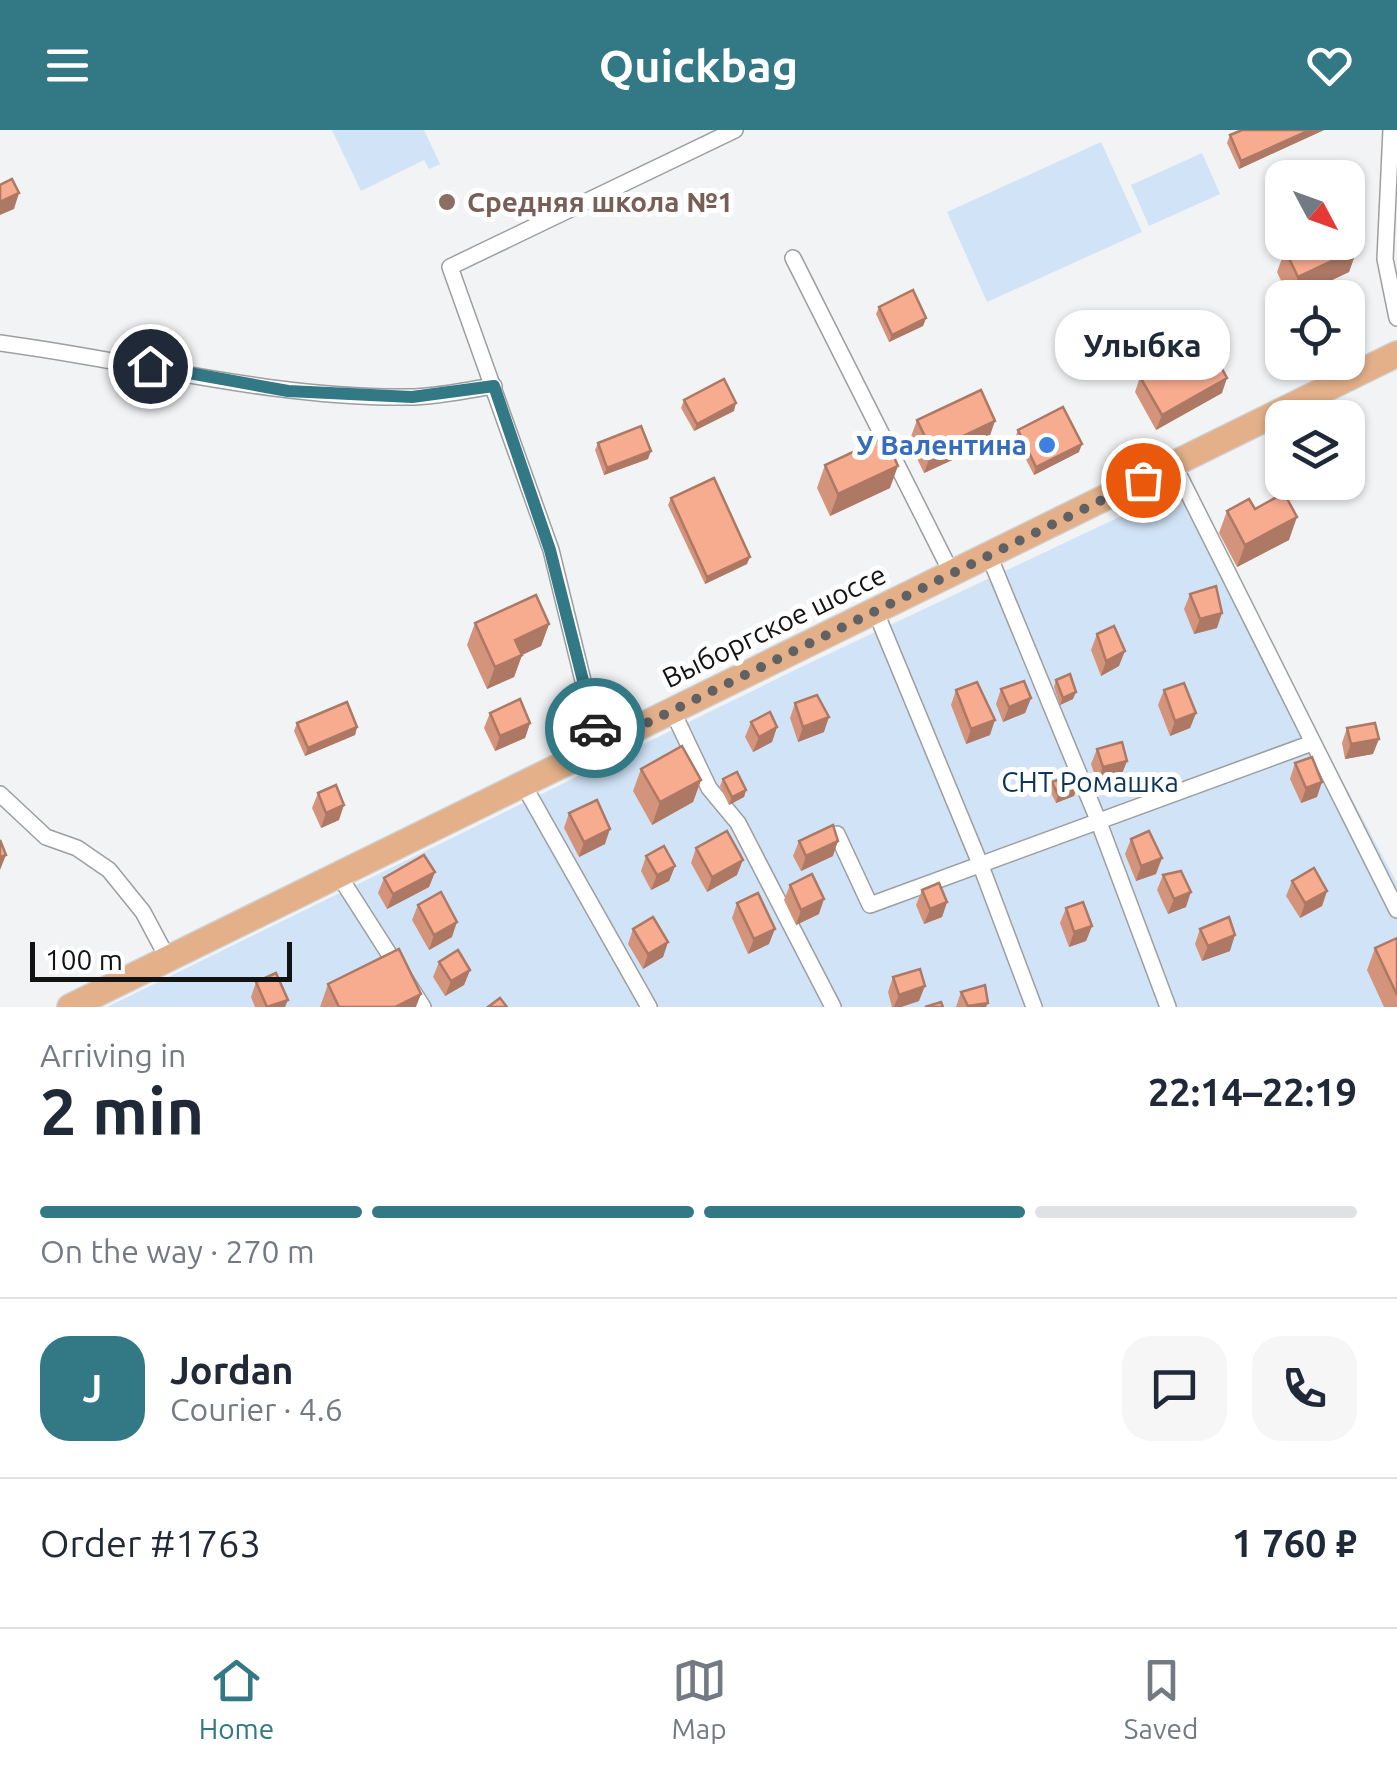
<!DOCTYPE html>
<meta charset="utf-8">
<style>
:root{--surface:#fff;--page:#f6f6f7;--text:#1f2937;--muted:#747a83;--line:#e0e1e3;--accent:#327885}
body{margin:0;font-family:Ubuntu,sans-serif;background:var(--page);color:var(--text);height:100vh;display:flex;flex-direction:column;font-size:38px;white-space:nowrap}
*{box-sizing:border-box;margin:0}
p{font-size:32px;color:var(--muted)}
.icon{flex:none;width:55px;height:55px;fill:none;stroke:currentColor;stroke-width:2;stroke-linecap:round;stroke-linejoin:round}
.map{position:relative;height:877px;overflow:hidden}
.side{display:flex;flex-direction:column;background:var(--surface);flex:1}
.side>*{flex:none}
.needle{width:65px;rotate:131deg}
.buttons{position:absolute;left:1265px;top:30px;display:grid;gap:20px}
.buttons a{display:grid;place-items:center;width:100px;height:100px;border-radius:20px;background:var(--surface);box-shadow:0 2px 8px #0004;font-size:50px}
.scale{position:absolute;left:30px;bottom:25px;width:262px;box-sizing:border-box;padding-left:10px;border:5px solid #121313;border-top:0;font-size:28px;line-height:35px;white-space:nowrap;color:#121313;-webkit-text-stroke:8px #fff;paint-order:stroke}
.pin{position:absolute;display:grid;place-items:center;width:85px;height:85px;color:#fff;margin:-42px;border:5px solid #fff;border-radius:50%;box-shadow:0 2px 10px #0007}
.courier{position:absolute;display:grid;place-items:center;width:100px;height:100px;margin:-50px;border:8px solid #327885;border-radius:50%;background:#fff;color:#222;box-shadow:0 2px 12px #0007}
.bubble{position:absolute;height:70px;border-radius:30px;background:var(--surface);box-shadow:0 2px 8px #0004;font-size:32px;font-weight:700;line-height:70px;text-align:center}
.head em{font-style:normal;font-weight:700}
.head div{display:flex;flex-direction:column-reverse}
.head{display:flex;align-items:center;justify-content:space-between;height:170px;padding:0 40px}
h1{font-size:65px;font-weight:700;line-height:75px}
.bar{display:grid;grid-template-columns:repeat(4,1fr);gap:15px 10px;align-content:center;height:120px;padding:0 40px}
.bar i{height:12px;border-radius:8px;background:var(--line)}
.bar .on{background:var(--accent)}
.bar p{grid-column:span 4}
.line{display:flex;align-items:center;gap:25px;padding:0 40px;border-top:2px solid var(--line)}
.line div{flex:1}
.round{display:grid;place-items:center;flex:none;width:105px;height:105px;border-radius:30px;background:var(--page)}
header{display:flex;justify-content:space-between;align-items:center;height:130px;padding:0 40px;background:var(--accent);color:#fff;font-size:45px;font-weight:700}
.dock{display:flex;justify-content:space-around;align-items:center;height:140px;border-top:2px solid var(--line);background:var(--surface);font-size:28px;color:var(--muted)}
.dock a{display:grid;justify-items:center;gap:5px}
.dock .on{color:var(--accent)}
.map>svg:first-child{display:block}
.green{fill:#d1e4f7}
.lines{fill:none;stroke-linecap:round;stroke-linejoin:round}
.street-casing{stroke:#9d9ea0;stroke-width:18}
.primary-casing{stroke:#d0d0d0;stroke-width:28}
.street{stroke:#fff;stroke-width:15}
.primary{stroke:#e3b08a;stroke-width:25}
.wall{fill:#d4937b}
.shaded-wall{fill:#ad7864}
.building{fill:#f7ab8f;stroke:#ad7864;stroke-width:2.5}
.done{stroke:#606162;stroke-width:10;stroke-dasharray:0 18}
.route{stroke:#327885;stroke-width:12}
.education-dot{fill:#8d6e63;stroke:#fff;stroke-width:4}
.shop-dot{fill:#3f7fe0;stroke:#fff;stroke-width:4}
.labels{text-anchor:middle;stroke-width:10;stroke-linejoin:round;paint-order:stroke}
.education-label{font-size:28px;font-weight:bold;fill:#785e54;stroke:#fff;text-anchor:start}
.shop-label{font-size:28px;font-weight:bold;fill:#366cbe;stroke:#fff;text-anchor:end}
.street-label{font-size:28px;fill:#121313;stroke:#fff}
.park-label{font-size:28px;fill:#0a3558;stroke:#fff}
</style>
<header><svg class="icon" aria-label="menu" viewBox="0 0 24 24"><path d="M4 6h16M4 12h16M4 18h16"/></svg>Quickbag<svg class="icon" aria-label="heart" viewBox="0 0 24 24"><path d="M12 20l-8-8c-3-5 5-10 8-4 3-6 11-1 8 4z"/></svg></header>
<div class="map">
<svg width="1397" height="877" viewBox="0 0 1397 877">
<rect width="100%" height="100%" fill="#f2f3f5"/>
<g class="green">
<polygon points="332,0 424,0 440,34 429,39 424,30 361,61"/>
<polygon points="1101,12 1142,102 987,172 947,82"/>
<polygon points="1202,23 1220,64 1149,96 1131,55"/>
<polygon points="1185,356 1397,753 1397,877 107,877 801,537"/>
</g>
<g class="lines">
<g class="street-casing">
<g id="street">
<polyline points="1391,0 1385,129 1397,188"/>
<polyline points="793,128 951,442"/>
<path d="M0,213c136,18 272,56 410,54 27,0 56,-7 84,-11"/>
<polyline points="1174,335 1397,780"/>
<polyline points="988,423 1098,690 1168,877"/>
<polyline points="875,480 981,736 1034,877"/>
<polyline points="672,580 709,658 738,693 833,877"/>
<polyline points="599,616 551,420 450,137 735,0"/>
<polyline points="523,654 649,877"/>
<polyline points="0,664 46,707 77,718 109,740 143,782 168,829"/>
<polyline points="837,704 870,775 1312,613"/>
<polyline points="338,744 423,877"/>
</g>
</g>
<g class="primary-casing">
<polyline id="primary" points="70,877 1397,224"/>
</g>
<use href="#street" class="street"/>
<use href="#primary" class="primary"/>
</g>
<g class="wall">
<polygon points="1324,0 1239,39 1227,13 1230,5"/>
<polygon points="1357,119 1349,142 1294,168 1289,168 1277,142 1285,120"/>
<polygon points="879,177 926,188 923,196 889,212 876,184"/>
<polygon points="1140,247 1222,263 1156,300 1135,262"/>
<polygon points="684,270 734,281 694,301 681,278"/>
<polygon points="917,290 987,314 924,343 909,312"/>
<polygon points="1018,300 1079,322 1034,345 1015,308"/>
<polygon points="598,313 648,329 604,345 595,320"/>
<polygon points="825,335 890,358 830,386 817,358"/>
<polygon points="671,368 747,434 705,454 668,375"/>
<polygon points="1255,379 1289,410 1237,437 1219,403 1227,381"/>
<polygon points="1190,464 1217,498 1194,504 1184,479"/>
<polygon points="475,493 549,494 541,516 522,525 514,547 487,559 467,515"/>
<polygon points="1097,504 1119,536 1101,546 1091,520"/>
<polygon points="1056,550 1073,569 1060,575 1054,557"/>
<polygon points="1001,559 1031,568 1025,583 1003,592 996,574"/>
<polygon points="956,560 990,605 966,614 951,575"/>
<polygon points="1164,560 1196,583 1190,598 1170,606 1158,575"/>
<polygon points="795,573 824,602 798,612 790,588"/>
<polygon points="490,583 530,593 525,608 495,621 484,598"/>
<polygon points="751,592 777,597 772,612 753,622 745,607"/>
<polygon points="297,593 357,597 355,605 305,626 294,601"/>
<polygon points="1347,598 1373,624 1345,629 1342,613"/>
<polygon points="1097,619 1127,631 1121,646 1097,652 1091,634"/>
<polygon points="1295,633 1317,667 1301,673 1290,649"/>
<polygon points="641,639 701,650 693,672 652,695 633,661"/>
<polygon points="723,649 746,660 744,667 729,675 720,656"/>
<polygon points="1052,652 1074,666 1056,673 1049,659"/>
<polygon points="318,663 339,690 321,698 312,678"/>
<polygon points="569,683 605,714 579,727 564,698"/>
<polygon points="1131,709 1156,744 1136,751 1125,724"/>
<polygon points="799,711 833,726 801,741 793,726"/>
<polygon points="696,718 737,745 707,762 691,733"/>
<polygon points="646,726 675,736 669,751 651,760 641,741"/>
<polygon points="435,742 429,757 387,779 378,763 384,748"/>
<polygon points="1163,745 1186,777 1168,784 1157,760"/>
<polygon points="1292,751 1327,761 1322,776 1300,788 1286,766"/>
<polygon points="790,755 819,784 796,795 784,770"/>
<polygon points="922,760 947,772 942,787 924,794 916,775"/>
<polygon points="737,773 769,814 748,824 732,788"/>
<polygon points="418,775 452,807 429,820 412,790"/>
<polygon points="1066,778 1092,796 1086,811 1069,817 1060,793"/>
<polygon points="633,799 668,812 663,827 643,839 628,814"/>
<polygon points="1200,799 1230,821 1202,831 1195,814"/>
<polygon points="1397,808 1397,877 1384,877 1367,840 1375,818"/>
<polygon points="439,832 470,840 464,855 445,866 433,847"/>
<polygon points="893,847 919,871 901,877 892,877 888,862"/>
<polygon points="256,852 285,877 255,877 251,867"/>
<polygon points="328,854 416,877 320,877"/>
<polygon points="961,862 986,877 956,877"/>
</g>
<g class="shaded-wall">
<polygon points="1310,0 1324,0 1239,39 1241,31"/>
<polygon points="19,63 14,79 0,85 0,72"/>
<polygon points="1357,119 1349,142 1294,168 1291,168 1298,147"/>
<polygon points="926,188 923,196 889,212 892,205"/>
<polygon points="1227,248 1222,263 1156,300 1162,285"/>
<polygon points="736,273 734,281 694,301 697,294"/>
<polygon points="995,291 987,314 924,343 932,321"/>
<polygon points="1082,314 1079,322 1034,345 1036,337"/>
<polygon points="651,321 648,329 604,345 607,338"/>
<polygon points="898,336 890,358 830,386 838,364"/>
<polygon points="1297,387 1289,410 1237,437 1245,415"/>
<polygon points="750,427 747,434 705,454 707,447"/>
<polygon points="1222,483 1217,498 1194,504 1200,489"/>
<polygon points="549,494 541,516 522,525 514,547 487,559 495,537 515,510"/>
<polygon points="1125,521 1119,536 1101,546 1106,531"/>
<polygon points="1076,562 1073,569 1060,575 1063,568"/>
<polygon points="1031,568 1025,583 1003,592 1009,577"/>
<polygon points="1196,583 1190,598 1170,606 1175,591"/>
<polygon points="829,587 824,602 798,612 803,597"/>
<polygon points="995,590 990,605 966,614 971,599"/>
<polygon points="530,593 525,608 495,621 500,606"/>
<polygon points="357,597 355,605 305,626 308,618"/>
<polygon points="777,597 772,612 753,622 759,607"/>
<polygon points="1379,609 1373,624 1345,629 1351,614"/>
<polygon points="1127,631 1121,646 1097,652 1103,637"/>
<polygon points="701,650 693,672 652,695 660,672"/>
<polygon points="1322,652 1317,667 1301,673 1306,658"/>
<polygon points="1077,658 1074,666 1056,673 1058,665"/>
<polygon points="746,660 744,667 729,675 732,667"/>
<polygon points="344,675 339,690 321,698 326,683"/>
<polygon points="610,699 605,714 579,727 584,712"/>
<polygon points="838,711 833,726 801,741 806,726"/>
<polygon points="6,725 0,740 0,727"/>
<polygon points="1162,728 1156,744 1136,751 1141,736"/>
<polygon points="743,730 737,745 707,762 712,747"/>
<polygon points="675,736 669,751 651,760 657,745"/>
<polygon points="435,742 429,757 387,779 393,764"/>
<polygon points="1327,761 1322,776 1300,788 1305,773"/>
<polygon points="1191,762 1186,777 1168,784 1174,769"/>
<polygon points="824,769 819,784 796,795 801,780"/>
<polygon points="947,772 942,787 924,794 930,779"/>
<polygon points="457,792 452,807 429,820 434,805"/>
<polygon points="1092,796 1086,811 1069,817 1074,802"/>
<polygon points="775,799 769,814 748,824 754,809"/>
<polygon points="1235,805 1230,821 1202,831 1208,816"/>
<polygon points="668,812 663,827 643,839 648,824"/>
<polygon points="470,840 464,855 445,866 451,851"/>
<polygon points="925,856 919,871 901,877 894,877 899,865"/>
<polygon points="421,864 416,877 395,877"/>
<polygon points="288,870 285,877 271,877"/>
<polygon points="988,873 986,877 967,877 968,876"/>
</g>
<g class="building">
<polygon points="1242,0 1310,0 1241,31 1230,5"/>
<polygon points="12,49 19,63 0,72 0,55"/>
<polygon points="1348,99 1357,119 1298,147 1285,120 1300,112 1348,112"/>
<polygon points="913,160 926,188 892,205 879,177"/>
<polygon points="1206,210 1227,248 1162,285 1140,247"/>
<polygon points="724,249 736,273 697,294 684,270"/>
<polygon points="981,260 995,291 932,321 917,290"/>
<polygon points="1063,277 1082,314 1036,337 1018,300"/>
<polygon points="641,296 651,321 607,338 598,313"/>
<polygon points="885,307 898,336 838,364 825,335"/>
<polygon points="714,348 750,427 707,447 671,368"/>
<polygon points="1284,363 1297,387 1245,415 1227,381 1249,369 1255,379"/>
<polygon points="1216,456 1222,483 1200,489 1190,464"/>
<polygon points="536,465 549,494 515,510 522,525 495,537 475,493"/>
<polygon points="1114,496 1125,521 1106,531 1097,504"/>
<polygon points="1070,544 1076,562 1063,568 1056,550"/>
<polygon points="1024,551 1031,568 1009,577 1001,559"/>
<polygon points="977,552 995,590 971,599 956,560"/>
<polygon points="1184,553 1196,583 1175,591 1164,560"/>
<polygon points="817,565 829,587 803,597 795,573"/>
<polygon points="520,569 530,593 500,606 490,583"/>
<polygon points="347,572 357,597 308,618 297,593"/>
<polygon points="770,582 777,597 759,607 751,592"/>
<polygon points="1375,593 1379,609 1351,614 1347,598"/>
<polygon points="1122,612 1127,631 1103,637 1097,619"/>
<polygon points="682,616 701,650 660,672 641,639"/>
<polygon points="1312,627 1322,652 1306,658 1295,633"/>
<polygon points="737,642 746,660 732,667 723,649"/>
<polygon points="1071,645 1077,658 1058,665 1052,652"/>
<polygon points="336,655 344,675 326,683 318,663"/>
<polygon points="597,670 610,699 584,712 569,683"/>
<polygon points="833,695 838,711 806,726 799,711"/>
<polygon points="727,701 743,730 712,747 696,718"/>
<polygon points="1149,701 1162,728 1141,736 1131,709"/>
<polygon points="0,710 6,725 0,727"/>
<polygon points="664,716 675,736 657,745 646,726"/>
<polygon points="424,725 435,742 393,764 384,748"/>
<polygon points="1314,738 1327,761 1305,773 1292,751"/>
<polygon points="1181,741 1191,762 1174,769 1163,745"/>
<polygon points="812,744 824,769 801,780 790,755"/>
<polygon points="939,753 947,772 930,779 922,760"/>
<polygon points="441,762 457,792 434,805 418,775"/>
<polygon points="758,763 775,799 754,809 737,773"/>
<polygon points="1083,772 1092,796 1074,802 1066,778"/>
<polygon points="653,787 668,812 648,824 633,799"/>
<polygon points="1229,787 1235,805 1208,816 1200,799"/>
<polygon points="1397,808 1397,865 1375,818"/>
<polygon points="399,819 421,864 395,877 339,877 328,854"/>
<polygon points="458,820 470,840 451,851 439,832"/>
<polygon points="920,839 925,856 899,865 893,847"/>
<polygon points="276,843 288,870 267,877 256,852"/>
<polygon points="985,855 988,873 968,876 961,862"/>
<polygon points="500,868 507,877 488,877"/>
<polygon points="941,872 943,877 925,877"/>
</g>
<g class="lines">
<polyline class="done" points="595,598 600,616 1143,350"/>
<polyline class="route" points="150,236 288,261 412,267 494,256 550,420 595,598"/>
</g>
<circle class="education-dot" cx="447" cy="72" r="10"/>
<circle class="shop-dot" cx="1047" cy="315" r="10"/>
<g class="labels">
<g class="education-label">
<text x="467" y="82">Средняя школа №1</text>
</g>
<g class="shop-label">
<text x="1027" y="325">У Валентина</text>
</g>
<g class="street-label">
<text transform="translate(774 496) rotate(-26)" y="10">Выборгское шоссе</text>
</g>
<g class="park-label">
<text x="1090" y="662">СНТ Ромашка</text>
</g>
</g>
</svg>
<div class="buttons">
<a><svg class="needle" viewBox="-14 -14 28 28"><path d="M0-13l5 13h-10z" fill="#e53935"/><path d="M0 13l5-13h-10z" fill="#747a83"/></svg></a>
<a><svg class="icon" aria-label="locate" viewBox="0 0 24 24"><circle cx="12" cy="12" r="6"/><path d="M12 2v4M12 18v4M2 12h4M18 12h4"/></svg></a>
<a><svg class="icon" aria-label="layers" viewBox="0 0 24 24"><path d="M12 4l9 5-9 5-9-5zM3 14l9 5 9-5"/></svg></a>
</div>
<div class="scale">100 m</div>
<div class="pin" style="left:1143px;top:350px;background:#ea580c"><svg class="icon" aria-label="bag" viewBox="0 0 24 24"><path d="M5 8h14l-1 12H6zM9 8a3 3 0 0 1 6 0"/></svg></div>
<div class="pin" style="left:150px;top:236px;background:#1f2937"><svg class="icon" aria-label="home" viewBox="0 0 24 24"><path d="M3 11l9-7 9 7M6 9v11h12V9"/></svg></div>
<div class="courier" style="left:595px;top:598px"><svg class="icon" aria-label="car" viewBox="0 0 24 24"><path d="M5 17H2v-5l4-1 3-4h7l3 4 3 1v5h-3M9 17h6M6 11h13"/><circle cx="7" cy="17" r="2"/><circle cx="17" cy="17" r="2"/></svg></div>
<div class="bubble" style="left:1055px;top:180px;width:175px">Улыбка</div>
</div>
<section class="side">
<div class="head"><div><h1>2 min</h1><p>Arriving in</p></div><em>22:14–22:19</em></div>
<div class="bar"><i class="on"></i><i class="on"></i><i class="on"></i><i></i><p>On the way · 270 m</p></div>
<div class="line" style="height:180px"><b class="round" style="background:var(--accent);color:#fff">J</b><div><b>Jordan</b><p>Courier · 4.6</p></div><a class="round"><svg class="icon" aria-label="chat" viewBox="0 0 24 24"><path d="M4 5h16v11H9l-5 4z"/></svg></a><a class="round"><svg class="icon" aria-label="phone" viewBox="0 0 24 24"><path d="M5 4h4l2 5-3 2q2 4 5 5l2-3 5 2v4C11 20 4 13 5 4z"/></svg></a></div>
<div class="line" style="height:130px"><div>Order #1763</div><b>1 760 ₽</b></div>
</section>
<nav class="dock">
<a class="on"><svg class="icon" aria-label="home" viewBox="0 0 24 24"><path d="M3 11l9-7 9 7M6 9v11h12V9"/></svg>Home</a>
<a><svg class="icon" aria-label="map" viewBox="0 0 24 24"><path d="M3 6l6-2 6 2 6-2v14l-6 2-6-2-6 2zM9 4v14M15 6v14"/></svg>Map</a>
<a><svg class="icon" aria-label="saved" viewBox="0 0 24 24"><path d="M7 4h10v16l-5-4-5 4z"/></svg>Saved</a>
</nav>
